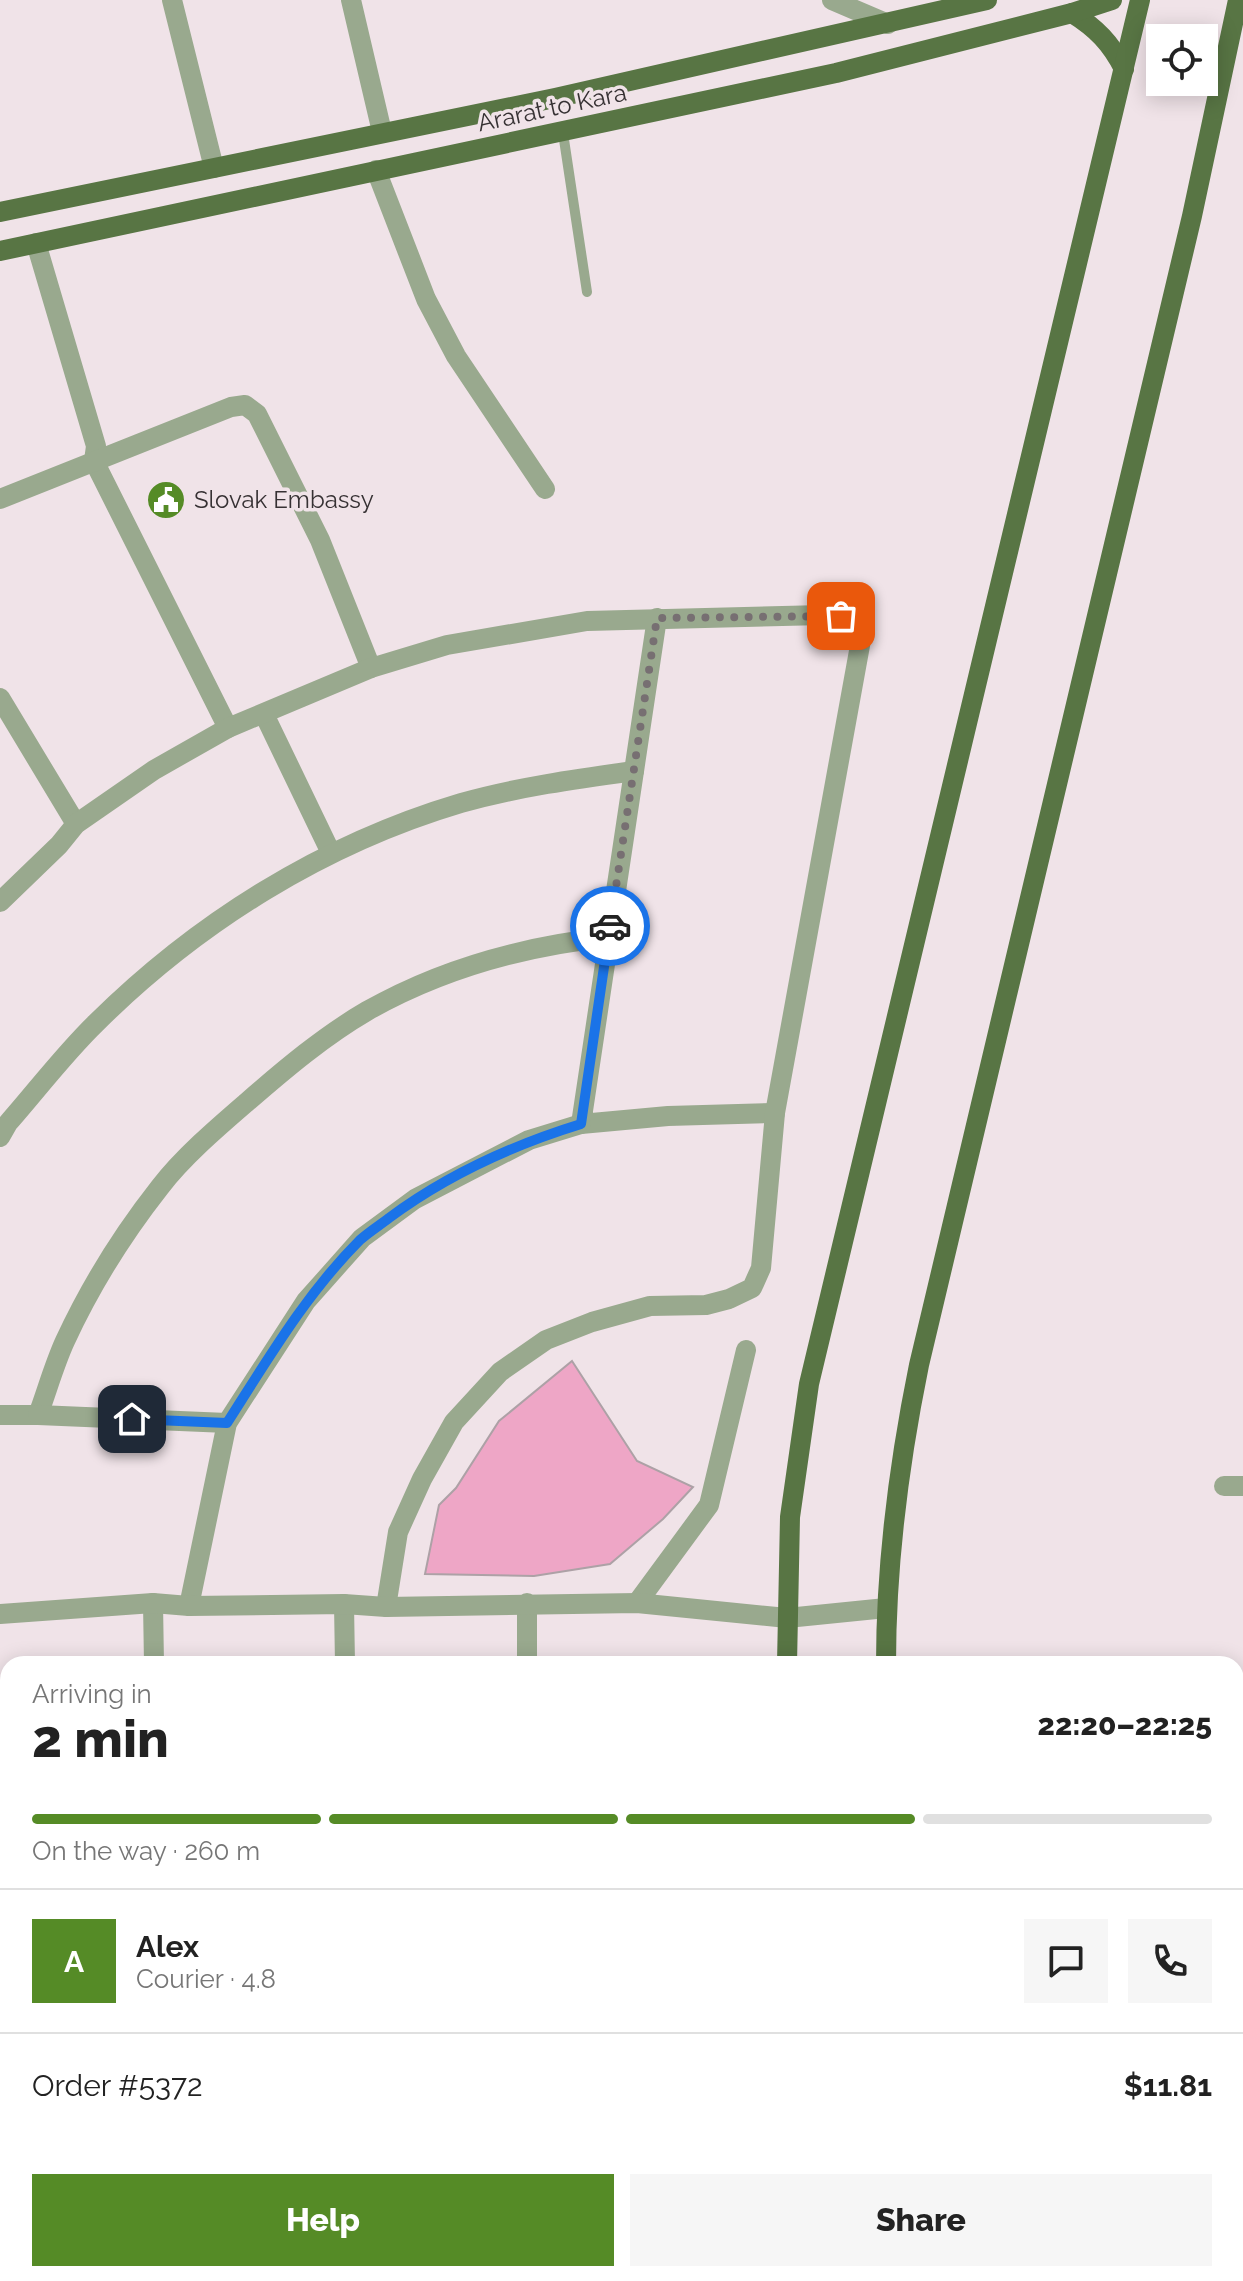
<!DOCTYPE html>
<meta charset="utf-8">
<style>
:root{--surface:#fff;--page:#f6f6f6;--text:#222;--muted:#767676;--line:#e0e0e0;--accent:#558b26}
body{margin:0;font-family:Raleway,sans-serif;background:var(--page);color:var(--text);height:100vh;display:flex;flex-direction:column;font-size:30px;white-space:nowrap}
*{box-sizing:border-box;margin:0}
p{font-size:26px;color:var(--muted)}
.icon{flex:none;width:44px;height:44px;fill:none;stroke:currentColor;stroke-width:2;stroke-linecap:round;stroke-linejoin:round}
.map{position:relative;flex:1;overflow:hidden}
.details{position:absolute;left:0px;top:1656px;width:1244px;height:626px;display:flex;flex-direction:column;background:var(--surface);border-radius:24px 24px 0 0;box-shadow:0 4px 20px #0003}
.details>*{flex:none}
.controls{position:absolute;left:1146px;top:24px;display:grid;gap:16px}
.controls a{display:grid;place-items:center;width:72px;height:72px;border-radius:0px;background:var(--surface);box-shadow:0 4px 20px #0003;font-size:40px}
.pin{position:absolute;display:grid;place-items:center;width:68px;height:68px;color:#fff;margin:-34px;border-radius:16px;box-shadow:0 4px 12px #0006}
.courier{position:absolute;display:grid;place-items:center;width:80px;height:80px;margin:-40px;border:6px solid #1a73e8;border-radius:50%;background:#fff;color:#222;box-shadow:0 2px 10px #0007}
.head em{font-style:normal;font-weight:800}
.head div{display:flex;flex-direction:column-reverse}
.head{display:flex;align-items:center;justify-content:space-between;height:136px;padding:0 32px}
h1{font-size:52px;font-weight:800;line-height:60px}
.bar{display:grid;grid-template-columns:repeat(4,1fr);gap:12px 8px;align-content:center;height:96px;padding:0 32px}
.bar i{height:10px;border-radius:6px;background:var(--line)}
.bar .on{background:var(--accent)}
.bar p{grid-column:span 4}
.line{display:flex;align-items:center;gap:20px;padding:0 32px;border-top:2px solid var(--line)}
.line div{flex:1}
.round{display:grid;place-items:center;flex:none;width:84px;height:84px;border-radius:0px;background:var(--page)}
.action{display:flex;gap:16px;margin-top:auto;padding:16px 32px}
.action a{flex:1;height:92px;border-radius:0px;background:var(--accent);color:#fff;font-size:32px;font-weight:800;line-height:92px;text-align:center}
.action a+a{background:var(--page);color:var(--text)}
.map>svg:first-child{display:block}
.building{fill:#eea6c6;stroke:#ada1a6;stroke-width:2}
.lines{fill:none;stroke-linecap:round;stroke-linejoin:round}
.lane{stroke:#99a98e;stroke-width:10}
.street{stroke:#99a98e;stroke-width:20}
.primary{stroke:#587544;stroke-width:20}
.done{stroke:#776f72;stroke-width:8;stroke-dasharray:0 14.4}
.route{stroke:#1a73e8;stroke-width:10}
.labels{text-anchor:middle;stroke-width:7;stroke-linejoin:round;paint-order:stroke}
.street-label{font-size:24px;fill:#363133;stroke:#f0e3e8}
.poi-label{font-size:24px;fill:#363133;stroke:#f0e3e8;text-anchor:start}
</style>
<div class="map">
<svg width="1243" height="2281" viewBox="0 0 1243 2281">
<rect width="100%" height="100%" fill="#f0e3e8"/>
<polygon class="building" points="572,1361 637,1461 693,1487 663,1519 610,1564 534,1576 425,1574 439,1505 456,1488 499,1421"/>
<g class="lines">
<polyline class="lane" points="563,133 587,292"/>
<g class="street">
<polyline points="172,0 214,168"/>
<polyline points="351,0 382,132"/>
<polyline points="832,0 888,24"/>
<polyline points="376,170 426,299 456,356 545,489"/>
<polyline points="36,243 96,446 94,461 228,728"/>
<polyline points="0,499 231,407 245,405 257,414 320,540 371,668"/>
<polyline points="657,618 581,1124 668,1116 775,1113"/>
<polyline points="0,698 76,824"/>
<polyline points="264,714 331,853"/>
<polyline points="0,902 59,845 76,824 154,770 228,728 371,668 447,645 587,621 823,615 841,616 854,623 861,640 775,1113 761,1268 752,1288 729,1299 706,1305 650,1306 592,1322 546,1340 500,1372 454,1422 422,1479 398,1532 386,1607"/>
<path d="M0,1137l8,-14c29,-33 57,-70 88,-100 102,-101 227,-179 365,-220 57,-16 115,-24 173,-32"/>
<path d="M0,1415h38c9,-24 16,-50 27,-74 25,-54 58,-107 95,-154 23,-30 58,-60 87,-85 38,-33 77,-66 120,-91 74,-42 158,-65 242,-74"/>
<polyline points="38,1415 227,1423"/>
<polyline points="1224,1486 1243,1486"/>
<polyline points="153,1603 154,1664"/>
<polyline points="527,1603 527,1664"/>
<polyline points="637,1603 709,1505 746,1350"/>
<polyline points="344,1604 345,1664"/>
<polyline points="189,1606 227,1423 306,1301 362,1238 415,1199 529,1140 581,1124"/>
<polyline points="0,1614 153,1603 189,1606 344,1604 386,1607 637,1603 787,1618 886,1608"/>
<polyline points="0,1812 8,1812"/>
<polyline points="1236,1839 1243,1822"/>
<polyline points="0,2072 8,2072"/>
<polyline points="1236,2197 1243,2196"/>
<polyline points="1033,2274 1035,2281"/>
<path d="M0,2275c153,0 306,6 458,2l9,-3"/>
</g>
<g class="primary">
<path d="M1072,13c24,15 39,30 52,56"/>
<polyline points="0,212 555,98 987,0"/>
<polyline points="0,251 836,73 1072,13 1112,0"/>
<polyline points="787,1664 790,1517 809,1384 1140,0"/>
<path d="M886,1664c0,-101 13,-201 33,-299l273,-1149 46,-216"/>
<polyline points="832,2274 832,2281"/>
<polyline points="939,2274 940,2281"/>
</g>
</g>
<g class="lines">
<polyline class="done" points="610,926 657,618 841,616"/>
<path class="route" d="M132,1419l95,4c41,-64 79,-129 133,-183 9,-8 20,-15 29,-22 58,-43 124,-73 192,-94l29,-198"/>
</g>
<defs>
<g id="civic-disc" transform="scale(2)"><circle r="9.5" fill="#558b26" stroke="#f0e3e8"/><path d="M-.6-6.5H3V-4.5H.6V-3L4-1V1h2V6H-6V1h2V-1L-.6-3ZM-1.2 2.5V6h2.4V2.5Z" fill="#fff"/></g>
</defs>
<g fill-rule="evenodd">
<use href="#civic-disc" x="166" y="500"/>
</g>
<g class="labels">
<g class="street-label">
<text transform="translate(552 108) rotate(-12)" y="8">Ararat to Kara</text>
</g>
<g class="poi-label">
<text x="194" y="508">Slovak Embassy</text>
</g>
</g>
</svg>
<div class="controls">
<a><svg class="icon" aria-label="locate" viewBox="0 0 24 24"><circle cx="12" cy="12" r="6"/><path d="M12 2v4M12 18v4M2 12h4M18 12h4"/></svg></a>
</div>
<div class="pin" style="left:841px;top:616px;background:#ea580c"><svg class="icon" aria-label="bag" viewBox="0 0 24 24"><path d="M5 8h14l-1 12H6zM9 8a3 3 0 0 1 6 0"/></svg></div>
<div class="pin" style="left:132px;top:1419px;background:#1f2937"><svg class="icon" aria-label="home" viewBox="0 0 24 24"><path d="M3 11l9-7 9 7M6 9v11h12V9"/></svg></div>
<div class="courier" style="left:610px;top:926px"><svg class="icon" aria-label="car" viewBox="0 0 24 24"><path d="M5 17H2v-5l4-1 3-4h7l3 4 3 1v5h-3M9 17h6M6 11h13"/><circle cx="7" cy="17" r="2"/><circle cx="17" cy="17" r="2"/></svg></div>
<section class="details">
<div class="head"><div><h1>2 min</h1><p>Arriving in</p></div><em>22:20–22:25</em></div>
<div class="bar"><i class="on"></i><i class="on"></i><i class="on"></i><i></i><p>On the way · 260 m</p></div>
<div class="line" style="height:144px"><b class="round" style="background:var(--accent);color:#fff">A</b><div><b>Alex</b><p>Courier · 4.8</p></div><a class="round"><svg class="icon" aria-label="chat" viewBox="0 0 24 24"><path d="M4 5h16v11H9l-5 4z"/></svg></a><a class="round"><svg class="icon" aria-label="phone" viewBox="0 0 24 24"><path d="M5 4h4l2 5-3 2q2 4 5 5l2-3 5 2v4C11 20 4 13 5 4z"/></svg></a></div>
<div class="line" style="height:104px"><div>Order #5372</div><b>$11.81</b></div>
<div class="action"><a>Help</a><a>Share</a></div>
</section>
</div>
